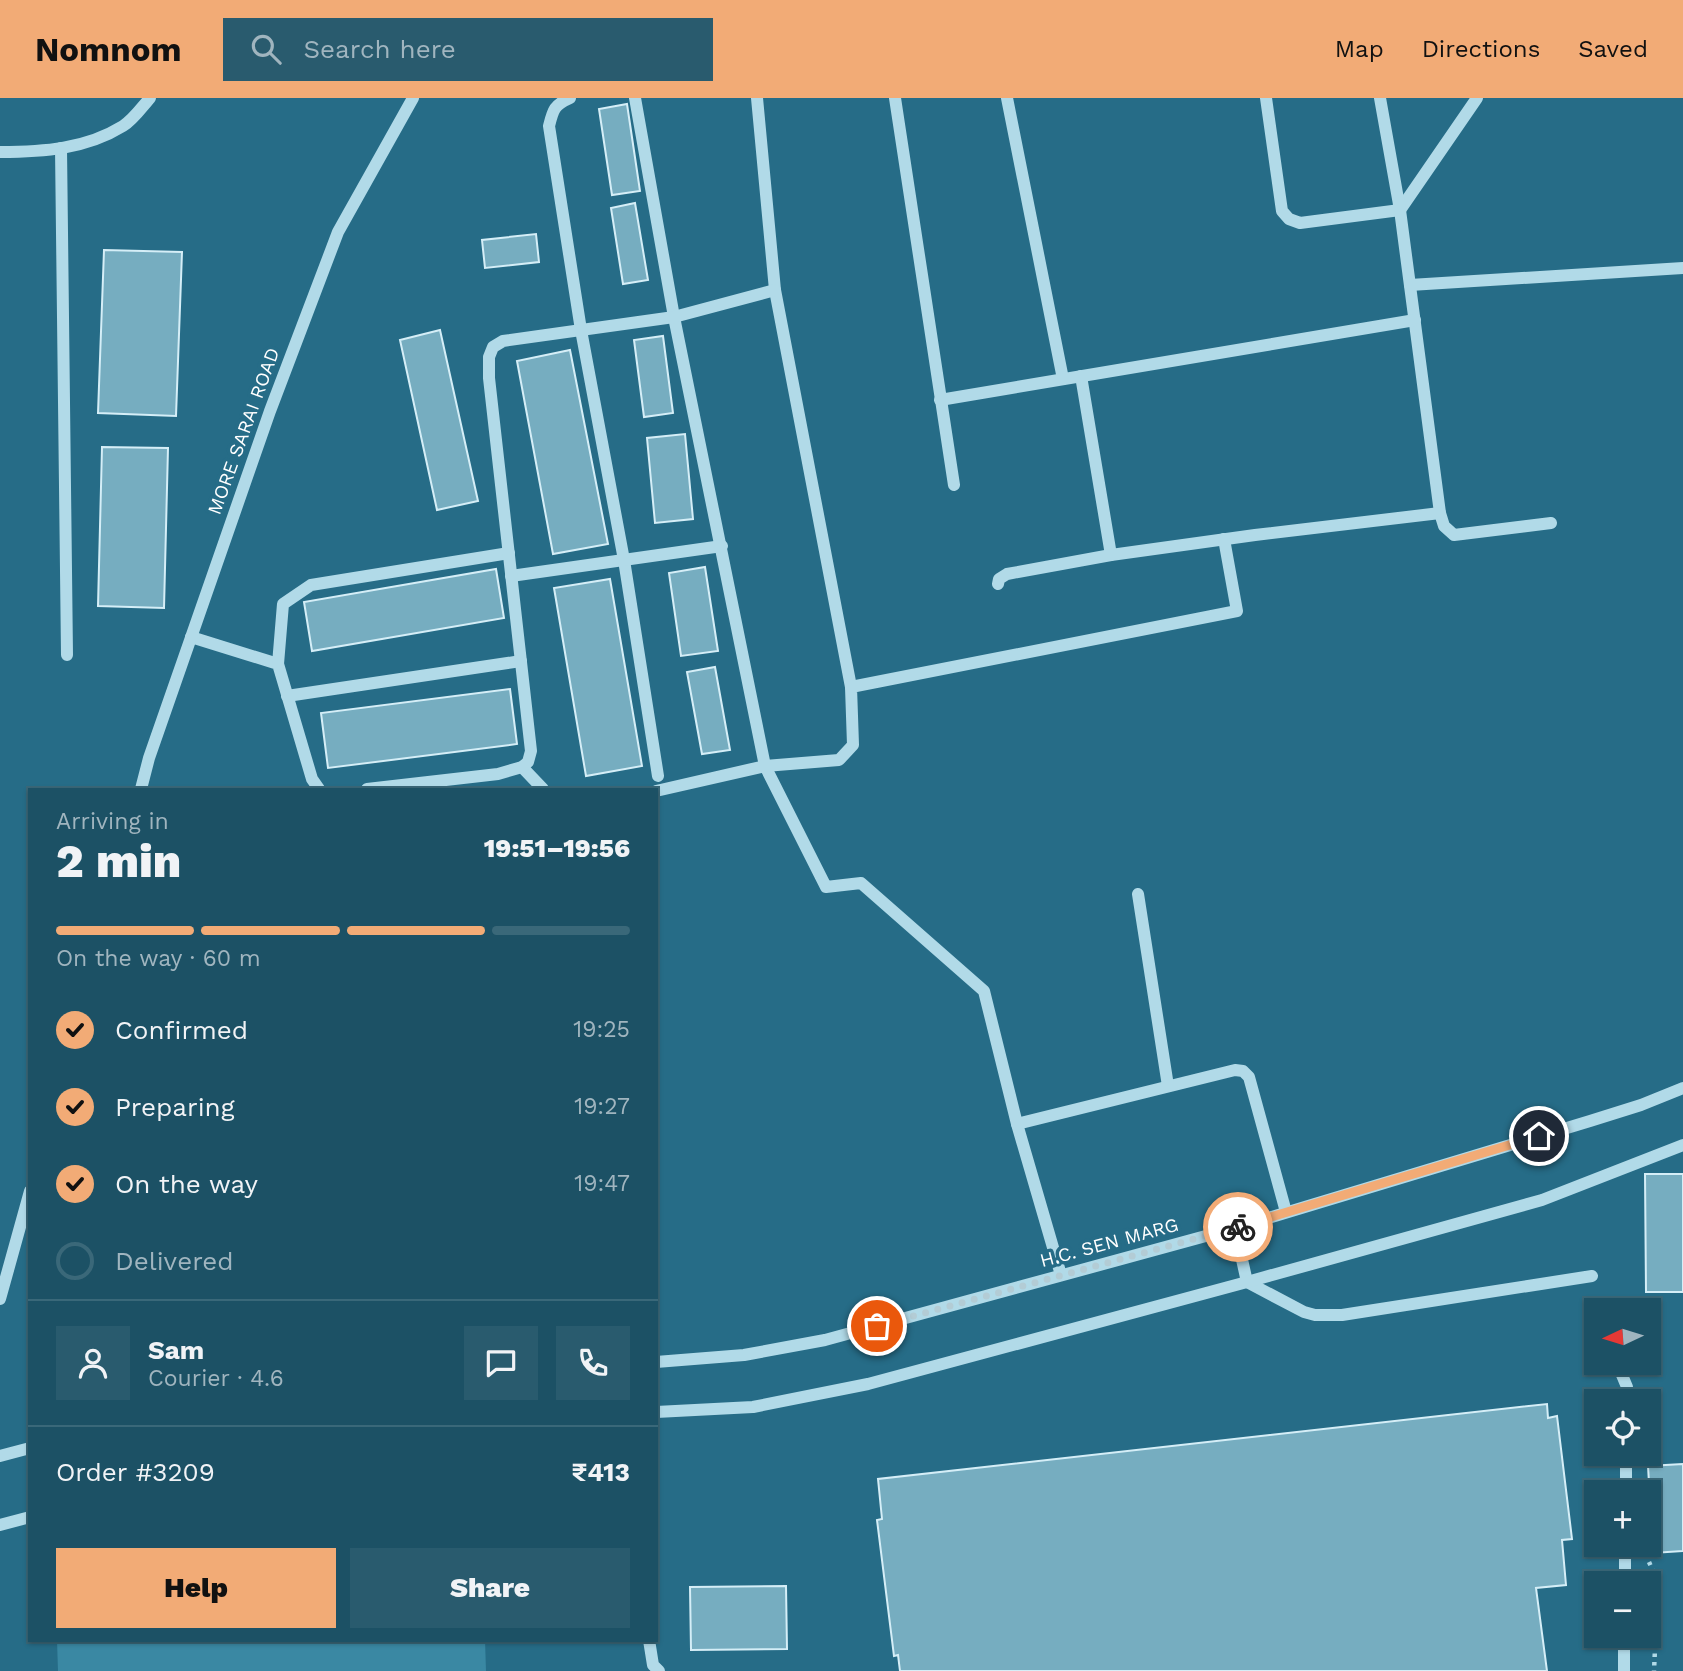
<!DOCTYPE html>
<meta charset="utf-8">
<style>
:root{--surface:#1c5165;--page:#295b6e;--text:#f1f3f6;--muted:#a0b5bf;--line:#3a6879;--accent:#f2ab76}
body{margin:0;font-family:"Work Sans",sans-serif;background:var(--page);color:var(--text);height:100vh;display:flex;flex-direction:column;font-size:26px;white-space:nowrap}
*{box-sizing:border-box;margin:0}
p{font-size:23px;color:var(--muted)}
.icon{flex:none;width:38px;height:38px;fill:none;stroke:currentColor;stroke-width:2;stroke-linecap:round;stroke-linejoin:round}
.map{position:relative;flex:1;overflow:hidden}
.drawer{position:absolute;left:28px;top:690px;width:630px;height:854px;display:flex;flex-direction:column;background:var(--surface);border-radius:0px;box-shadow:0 2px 5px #0004,0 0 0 2px var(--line)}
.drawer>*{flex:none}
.needle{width:46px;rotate:266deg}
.buttons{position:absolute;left:1584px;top:1200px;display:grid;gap:14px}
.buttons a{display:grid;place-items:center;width:77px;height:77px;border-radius:0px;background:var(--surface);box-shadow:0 2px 5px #0004,0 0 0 2px var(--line);font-size:35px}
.pin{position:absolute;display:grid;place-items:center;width:60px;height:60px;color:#fff;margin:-30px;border:4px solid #fff;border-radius:50%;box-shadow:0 2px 7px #0007}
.courier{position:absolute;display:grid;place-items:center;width:70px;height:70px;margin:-35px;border:5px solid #f2ab76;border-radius:50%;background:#fff;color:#222;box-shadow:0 2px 9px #0007}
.headline em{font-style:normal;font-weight:800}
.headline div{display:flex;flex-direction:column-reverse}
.headline{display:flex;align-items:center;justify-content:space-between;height:119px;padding:0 28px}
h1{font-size:46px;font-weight:800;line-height:52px}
.bar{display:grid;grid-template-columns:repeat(4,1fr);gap:10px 7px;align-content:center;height:84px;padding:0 28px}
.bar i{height:9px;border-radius:5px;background:var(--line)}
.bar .on{background:var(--accent)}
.bar p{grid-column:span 4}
.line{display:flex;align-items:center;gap:18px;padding:0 28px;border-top:2px solid var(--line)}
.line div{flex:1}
.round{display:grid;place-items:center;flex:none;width:74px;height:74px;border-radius:0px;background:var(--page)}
ol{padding:0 28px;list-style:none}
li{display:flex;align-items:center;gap:21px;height:77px}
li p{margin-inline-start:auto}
li .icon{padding:7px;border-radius:50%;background:var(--accent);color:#111;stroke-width:4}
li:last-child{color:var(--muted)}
li i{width:38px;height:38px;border:4px solid var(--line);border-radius:50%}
.cta{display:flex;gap:14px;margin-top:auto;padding:14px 28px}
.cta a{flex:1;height:80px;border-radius:0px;background:var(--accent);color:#111;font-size:28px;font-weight:800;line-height:80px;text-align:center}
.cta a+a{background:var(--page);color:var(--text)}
header{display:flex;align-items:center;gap:42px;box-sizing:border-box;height:98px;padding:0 35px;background:var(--accent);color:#111}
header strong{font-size:33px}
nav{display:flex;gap:38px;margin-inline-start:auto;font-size:24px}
.search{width:490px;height:63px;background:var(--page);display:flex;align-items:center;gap:18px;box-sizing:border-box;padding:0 24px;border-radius:0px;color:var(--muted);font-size:26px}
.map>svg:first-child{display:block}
.green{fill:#3a88a3}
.building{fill:#76adc0;stroke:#d5eef7;stroke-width:2}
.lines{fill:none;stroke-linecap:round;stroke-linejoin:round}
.path{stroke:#b1dae8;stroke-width:4.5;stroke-dasharray:3.5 5;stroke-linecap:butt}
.minor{stroke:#b1dae8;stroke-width:12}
.done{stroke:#b3ccd5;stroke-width:7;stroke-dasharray:0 12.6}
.route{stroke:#f2ab76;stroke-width:9}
.labels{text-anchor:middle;stroke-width:7;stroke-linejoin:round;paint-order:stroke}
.street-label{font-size:19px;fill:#fff;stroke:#266c87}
</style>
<header>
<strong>Nomnom</strong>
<div class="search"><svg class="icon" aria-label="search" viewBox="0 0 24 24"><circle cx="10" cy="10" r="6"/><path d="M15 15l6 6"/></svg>Search here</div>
<nav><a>Map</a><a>Directions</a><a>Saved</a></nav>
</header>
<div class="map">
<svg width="1683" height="1573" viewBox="0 0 1683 1573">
<rect width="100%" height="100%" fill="#266c87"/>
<polygon class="green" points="57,1542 485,1542 486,1573 58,1573"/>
<g class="building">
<polygon points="627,6 640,93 612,97 599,11"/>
<polygon points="635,105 648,182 623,186 611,110"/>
<polygon points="536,136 539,164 485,170 482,142"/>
<polygon points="104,152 182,154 176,318 98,315"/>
<polygon points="440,232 478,403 437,412 400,242"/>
<polygon points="663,238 673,315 644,319 634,242"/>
<polygon points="570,252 608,446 553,456 517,263"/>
<polygon points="685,336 693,421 655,425 647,340"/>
<polygon points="102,349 168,350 164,510 98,508"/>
<polygon points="705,469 718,553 681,558 669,475"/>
<polygon points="496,471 504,520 312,553 304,504"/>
<polygon points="610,481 642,668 586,678 554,490"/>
<polygon points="715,569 730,652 702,656 687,574"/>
<polygon points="510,591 517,646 328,670 321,615"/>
<polygon points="1645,1076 1683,1076 1683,1194 1646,1194"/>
<polygon points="1547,1306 1548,1320 1557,1318 1572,1441 1562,1442 1566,1487 1536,1490 1547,1573 900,1573 898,1557 894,1558 877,1422 882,1421 878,1381"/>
<polygon points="1683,1366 1683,1453 1653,1455 1648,1368"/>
<polygon points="786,1488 787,1551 691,1552 690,1489"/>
</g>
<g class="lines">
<polyline class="path" points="1649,1464 1658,1484 1654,1573"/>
<g class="minor">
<path d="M570,0c-16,7 -17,12 -21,28l32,204 43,230 34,216"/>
<polyline points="635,0 674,219 765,668 826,789 861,785 984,893 1017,1026 1061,1177"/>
<polyline points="757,0 775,192 851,589"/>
<polyline points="895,0 954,387"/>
<polyline points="1007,0 1063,281"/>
<polyline points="1266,0 1282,113 1289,121 1300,125 1400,112 1477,0"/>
<polyline points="1380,0 1400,112 1440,415 1444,428 1454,437 1551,425"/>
<polyline points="61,50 67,557"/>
<path d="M0,54c43,0 86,-3 123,-26 10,-6 19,-19 27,-28"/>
<polyline points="1410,187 1683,170"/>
<polyline points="1081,278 1111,457"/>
<polyline points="940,302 1415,222"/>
<polyline points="511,478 722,448"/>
<polyline points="998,486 999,481 1007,476 1111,457 1255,437 1440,415"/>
<polyline points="191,539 278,566 312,681 319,691"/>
<polyline points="278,566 283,506 311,487 509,455"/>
<polyline points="287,598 521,563"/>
<polyline points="522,669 543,691"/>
<polyline points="141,691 149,660 270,313 338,134 413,0"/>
<polyline points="367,691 498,676 522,669 528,664 531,653 489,280 489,259 493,249 503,243 674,219 775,192"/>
<polyline points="656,693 765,668 839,662 853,647 851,589 1237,513 1224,441"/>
<polyline points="1138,796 1168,988"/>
<polyline points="1017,1026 1235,972 1243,973 1249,979 1286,1114"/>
<polyline points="1235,1130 1247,1184 1304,1214 1315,1217 1342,1217 1592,1178"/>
<polyline points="0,1201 30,1093"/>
<polyline points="1593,1208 1596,1216"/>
<polyline points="656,1264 744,1257 825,1242 1235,1130 1590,1023 1641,1007 1683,990"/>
<polyline points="1617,1265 1627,1289 1626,1304"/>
<polyline points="656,1314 753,1309 868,1286 1247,1184 1542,1102 1683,1047"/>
<polyline points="0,1358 30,1350"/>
<polyline points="1626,1395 1626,1356"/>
<polyline points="0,1427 30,1419"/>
<polyline points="1625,1486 1625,1447"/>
<polyline points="649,1542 653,1567 659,1573"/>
<polyline points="1624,1573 1624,1538"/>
</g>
</g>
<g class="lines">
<polyline class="done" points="877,1228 1238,1129"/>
<polyline class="route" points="1238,1129 1539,1038"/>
</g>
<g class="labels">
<g class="street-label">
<text transform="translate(243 333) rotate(-70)" y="7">MORE SARAI ROAD</text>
<text transform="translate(1109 1144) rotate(-15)" y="7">H.C. SEN MARG</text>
</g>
</g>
</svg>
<div class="buttons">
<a><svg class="needle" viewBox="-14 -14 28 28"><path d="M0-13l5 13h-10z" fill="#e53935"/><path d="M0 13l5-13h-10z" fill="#a0b5bf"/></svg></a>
<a><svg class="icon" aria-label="locate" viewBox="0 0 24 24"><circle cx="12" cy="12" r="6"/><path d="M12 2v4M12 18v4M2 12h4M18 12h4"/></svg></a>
<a>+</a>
<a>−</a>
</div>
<div class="pin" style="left:877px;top:1228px;background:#ea580c"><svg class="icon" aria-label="bag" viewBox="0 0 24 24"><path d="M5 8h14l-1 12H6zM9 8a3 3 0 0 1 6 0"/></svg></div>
<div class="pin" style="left:1539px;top:1038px;background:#1f2937"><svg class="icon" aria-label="home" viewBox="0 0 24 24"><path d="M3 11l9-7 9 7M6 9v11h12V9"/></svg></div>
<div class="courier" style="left:1238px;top:1129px"><svg class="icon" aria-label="bike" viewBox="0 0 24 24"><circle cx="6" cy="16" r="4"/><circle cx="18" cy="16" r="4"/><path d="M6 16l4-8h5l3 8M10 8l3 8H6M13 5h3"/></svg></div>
<section class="drawer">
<div class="headline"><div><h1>2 min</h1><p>Arriving in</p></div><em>19:51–19:56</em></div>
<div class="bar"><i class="on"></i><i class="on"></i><i class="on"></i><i></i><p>On the way · 60 m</p></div>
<ol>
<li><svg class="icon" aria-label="check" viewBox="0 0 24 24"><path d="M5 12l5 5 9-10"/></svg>Confirmed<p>19:25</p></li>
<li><svg class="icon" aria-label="check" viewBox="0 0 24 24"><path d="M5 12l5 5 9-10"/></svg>Preparing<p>19:27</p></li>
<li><svg class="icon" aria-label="check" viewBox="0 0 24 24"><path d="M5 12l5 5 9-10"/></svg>On the way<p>19:47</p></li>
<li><i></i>Delivered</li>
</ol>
<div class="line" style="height:126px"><a class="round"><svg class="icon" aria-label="person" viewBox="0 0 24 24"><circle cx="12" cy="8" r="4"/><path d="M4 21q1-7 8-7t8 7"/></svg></a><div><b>Sam</b><p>Courier · 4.6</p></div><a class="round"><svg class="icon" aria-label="chat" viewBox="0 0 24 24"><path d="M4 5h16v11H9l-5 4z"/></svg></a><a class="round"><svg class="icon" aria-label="phone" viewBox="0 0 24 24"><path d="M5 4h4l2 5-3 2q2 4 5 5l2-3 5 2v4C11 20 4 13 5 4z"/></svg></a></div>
<div class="line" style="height:91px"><div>Order #3209</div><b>₹413</b></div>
<div class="cta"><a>Help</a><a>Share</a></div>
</section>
</div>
